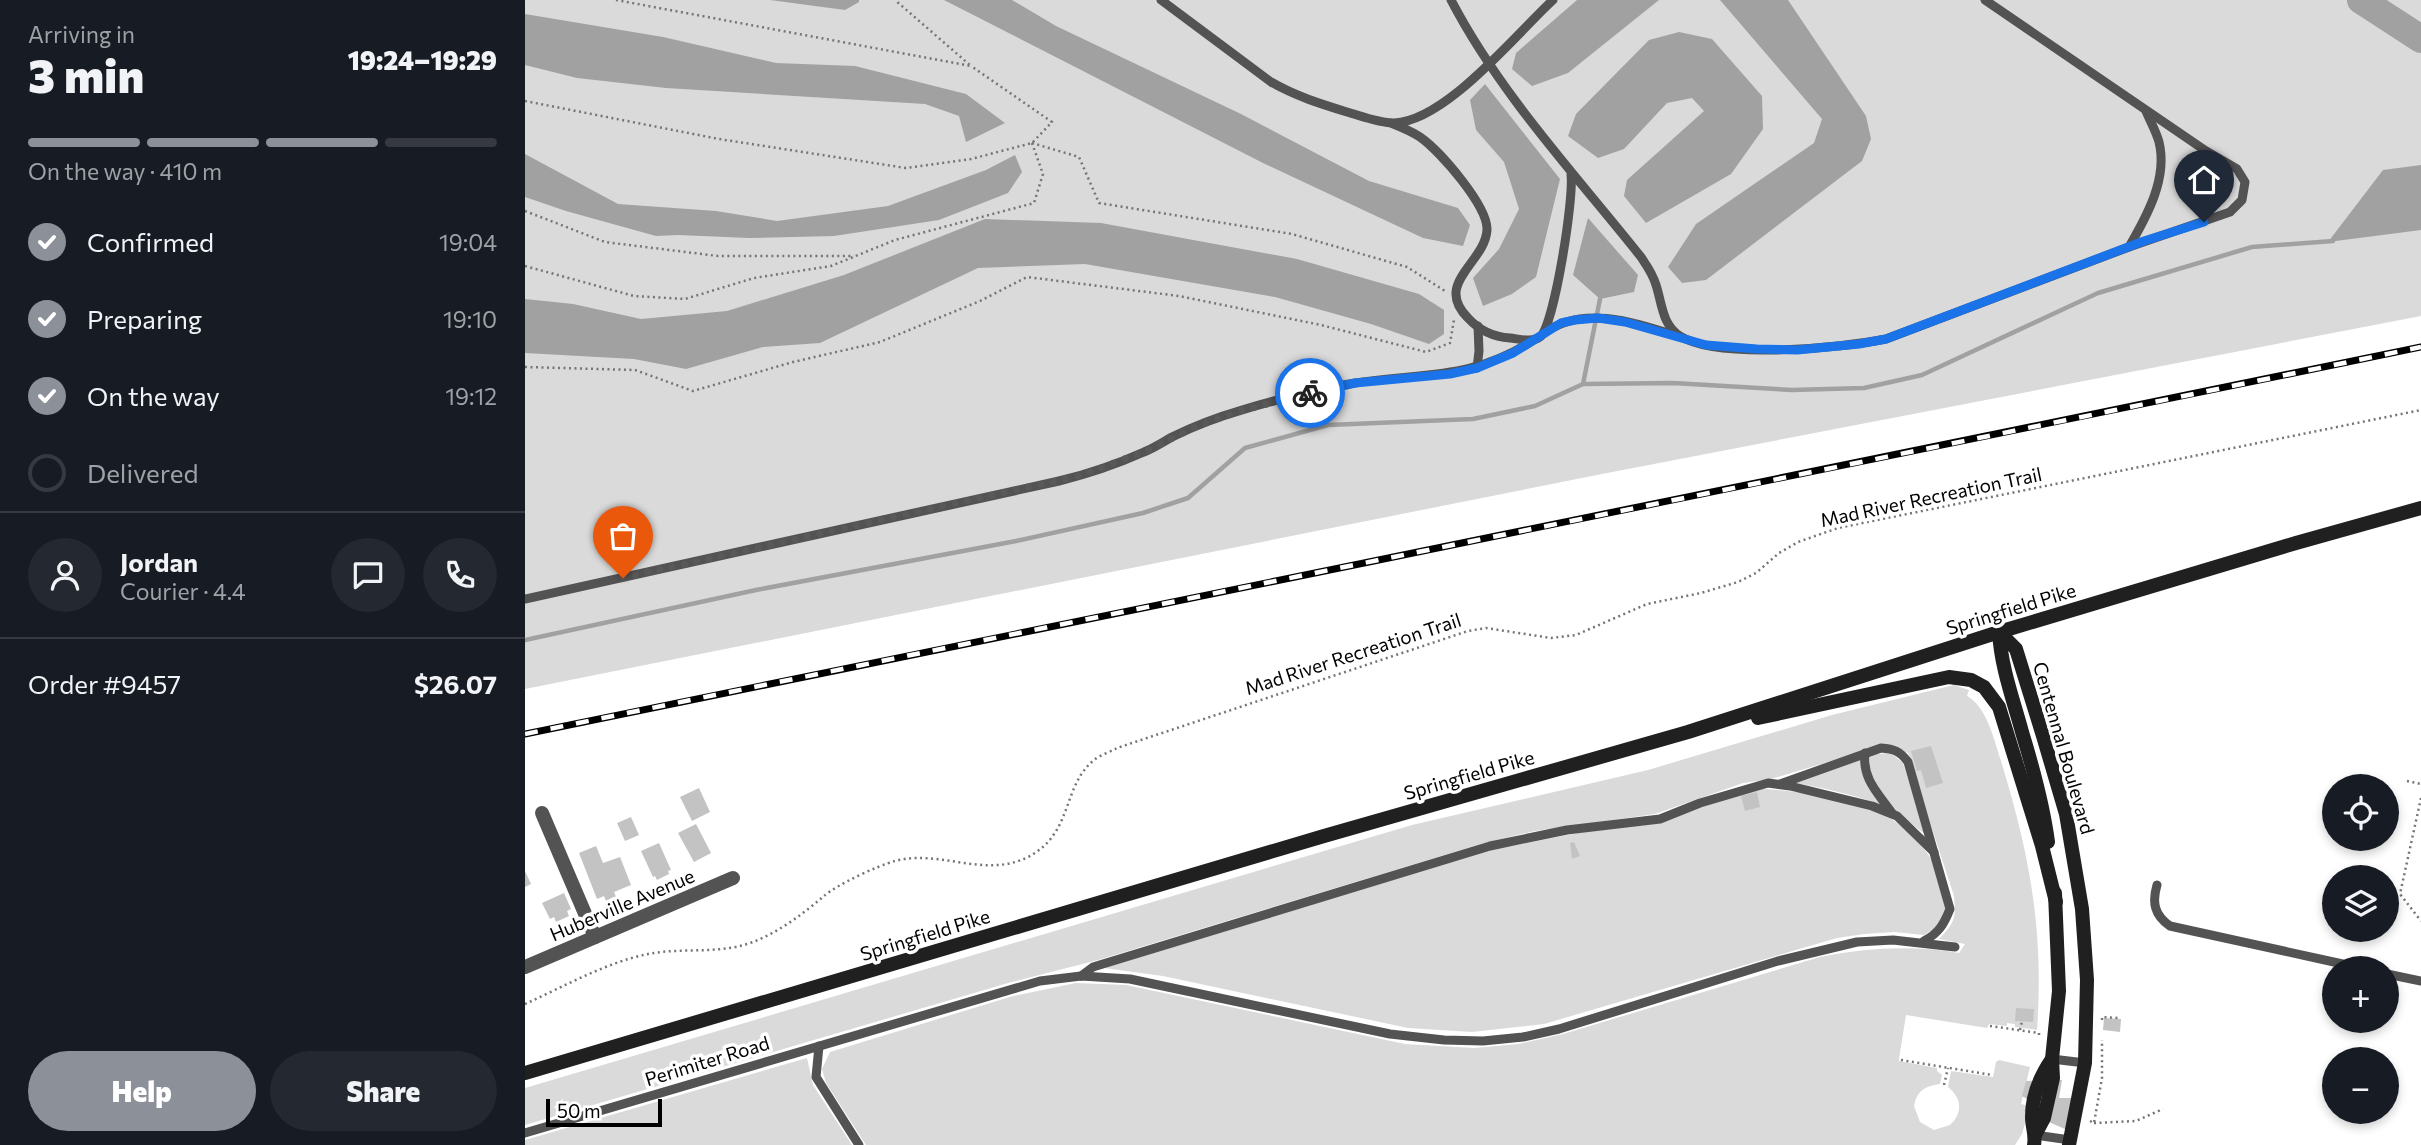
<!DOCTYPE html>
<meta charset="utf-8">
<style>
:root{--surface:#171b24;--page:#242831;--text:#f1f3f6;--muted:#9ea1a6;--line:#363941;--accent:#8c9099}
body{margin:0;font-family:Commissioner,sans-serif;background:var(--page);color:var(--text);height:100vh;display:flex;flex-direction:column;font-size:26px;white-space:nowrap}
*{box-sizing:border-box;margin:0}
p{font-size:23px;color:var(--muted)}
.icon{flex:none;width:38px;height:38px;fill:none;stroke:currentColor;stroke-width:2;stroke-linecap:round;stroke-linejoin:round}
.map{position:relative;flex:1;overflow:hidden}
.side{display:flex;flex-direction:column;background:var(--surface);width:525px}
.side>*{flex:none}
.fabs{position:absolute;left:1797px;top:774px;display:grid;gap:14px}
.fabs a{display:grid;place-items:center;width:77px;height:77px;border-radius:50%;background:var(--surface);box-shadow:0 4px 10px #0003;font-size:35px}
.scale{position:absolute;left:21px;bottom:18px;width:116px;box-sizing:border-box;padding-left:7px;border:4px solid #000;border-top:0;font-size:19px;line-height:24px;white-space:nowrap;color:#000;-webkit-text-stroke:5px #fff;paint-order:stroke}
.pin{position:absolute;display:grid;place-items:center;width:60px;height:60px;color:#fff;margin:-72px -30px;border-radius:50% 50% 50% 0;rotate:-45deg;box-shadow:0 0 7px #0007}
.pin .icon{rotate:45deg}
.courier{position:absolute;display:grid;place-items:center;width:70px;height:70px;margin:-35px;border:5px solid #1a73e8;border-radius:50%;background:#fff;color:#222;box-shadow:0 2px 9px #0007}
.summary em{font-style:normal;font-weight:800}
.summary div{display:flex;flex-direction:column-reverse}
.summary{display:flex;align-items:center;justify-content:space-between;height:119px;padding:0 28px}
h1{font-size:46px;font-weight:800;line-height:52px}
.bar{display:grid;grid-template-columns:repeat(4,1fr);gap:10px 7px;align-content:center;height:84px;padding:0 28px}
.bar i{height:9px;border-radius:5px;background:var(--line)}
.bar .current{background:var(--accent)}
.bar p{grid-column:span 4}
.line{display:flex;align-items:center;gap:18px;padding:0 28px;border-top:2px solid var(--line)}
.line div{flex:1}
.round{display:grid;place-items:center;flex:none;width:74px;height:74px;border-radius:37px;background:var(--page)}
ol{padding:0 28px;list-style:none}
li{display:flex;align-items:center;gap:21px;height:77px}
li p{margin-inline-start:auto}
li .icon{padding:7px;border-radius:50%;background:var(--accent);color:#fff;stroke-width:4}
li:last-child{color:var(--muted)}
li i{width:38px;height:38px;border:4px solid var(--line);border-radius:50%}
.action{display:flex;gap:14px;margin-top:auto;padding:14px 28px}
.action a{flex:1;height:80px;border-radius:42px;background:var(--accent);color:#fff;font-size:28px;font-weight:800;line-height:80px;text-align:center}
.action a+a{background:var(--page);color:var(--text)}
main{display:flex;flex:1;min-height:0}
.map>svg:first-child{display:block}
.green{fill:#dadada}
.water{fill:#a1a1a1}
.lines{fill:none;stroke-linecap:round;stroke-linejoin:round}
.stream{stroke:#a1a1a1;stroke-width:4.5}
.river{stroke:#a1a1a1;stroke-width:28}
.building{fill:#c3c3c3}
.path{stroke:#757575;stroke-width:2.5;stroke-dasharray:2 3.5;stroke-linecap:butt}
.lane{stroke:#535353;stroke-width:9}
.street{stroke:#535353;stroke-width:14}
.secondary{stroke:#202020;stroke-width:14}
.rail-casing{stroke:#000;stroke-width:7}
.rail{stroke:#fff;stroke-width:4.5;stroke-dasharray:13;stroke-linecap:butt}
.done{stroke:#595959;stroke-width:7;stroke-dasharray:0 12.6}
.route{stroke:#1a73e8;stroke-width:9}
.labels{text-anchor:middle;stroke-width:7;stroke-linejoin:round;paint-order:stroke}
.street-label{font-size:19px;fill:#000;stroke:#fff}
</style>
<main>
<section class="side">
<div class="summary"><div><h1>3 min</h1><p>Arriving in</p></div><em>19:24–19:29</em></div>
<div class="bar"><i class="current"></i><i class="current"></i><i class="current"></i><i></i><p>On the way · 410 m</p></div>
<ol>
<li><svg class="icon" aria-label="check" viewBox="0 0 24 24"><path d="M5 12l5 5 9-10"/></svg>Confirmed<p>19:04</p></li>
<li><svg class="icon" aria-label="check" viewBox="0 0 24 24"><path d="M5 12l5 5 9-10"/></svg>Preparing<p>19:10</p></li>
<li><svg class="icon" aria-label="check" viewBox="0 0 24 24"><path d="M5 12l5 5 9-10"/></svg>On the way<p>19:12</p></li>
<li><i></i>Delivered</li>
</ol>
<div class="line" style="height:126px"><a class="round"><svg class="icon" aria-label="person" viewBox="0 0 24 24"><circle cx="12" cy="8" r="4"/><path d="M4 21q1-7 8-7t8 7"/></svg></a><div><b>Jordan</b><p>Courier · 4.4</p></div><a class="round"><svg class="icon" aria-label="chat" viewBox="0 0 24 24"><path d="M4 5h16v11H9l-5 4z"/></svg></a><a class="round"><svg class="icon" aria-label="phone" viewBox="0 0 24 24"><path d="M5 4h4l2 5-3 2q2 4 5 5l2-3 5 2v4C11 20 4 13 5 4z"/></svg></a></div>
<div class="line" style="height:91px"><div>Order #9457</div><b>$26.07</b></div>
<div class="action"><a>Help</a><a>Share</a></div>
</section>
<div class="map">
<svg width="1896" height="1145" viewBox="0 0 1896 1145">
<rect width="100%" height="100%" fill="#fff"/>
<g class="green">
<polygon points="0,0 1896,0 1896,316 1077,474 0,689"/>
<path d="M1429,685l15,5 -2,6c20,11 27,44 34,65 29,95 43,169 36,269l-22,-3v-3l-8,-1v3l-18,-2 -2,4 -81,-13 -7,44v2l38,7v3l5,4 -2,9c-14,2 -23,6 -26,22l6,16 14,8 16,-5c13,-12 12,-27 -2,-38l3,-16 42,6 3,-15 3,-2 31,7 -9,37 4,1 -1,5 4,2 -6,22 -7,11h-1149l-40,-62 -4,-14 8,-17 183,-56 63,-13 50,2 279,59 69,4 44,-4 45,-10 257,-77c47,-9 92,-12 139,-4l6,-9 -26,-5c16,-17 17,-20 15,-43l-35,-107 -7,-28 -4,-8 -14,-6 -12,-1 -111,33 -28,4 -88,31 -120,17 -51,12 -386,117 -90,23 -483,142v-37l887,-263 236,-55 184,-55z"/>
<path d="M1366,753l12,10 23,72c-13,-10 -25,-21 -41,-28 -29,-13 -64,-19 -95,-25l84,-28z"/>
<path d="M1234,789c30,0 105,11 130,28 17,12 35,28 45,47 7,13 8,32 12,47l-7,15 -15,9 -30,-3 -30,2 -27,4 -293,86 -72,8 -64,-4 -245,-52 -59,-8 386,-118 88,-17 88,-12 60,-24z"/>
<polygon points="282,1058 288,1085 327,1145 0,1145 0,1140"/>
</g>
<g class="water">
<polygon points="245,0 334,0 334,2 320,10"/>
<polygon points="419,0 487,0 531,26 716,114 844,181 933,208 945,225 938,246 898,238 738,163"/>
<polygon points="1052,0 1134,0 1043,73 1007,86 987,69 991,53"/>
<polygon points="1195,0 1263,0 1341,116 1346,139 1337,161 1181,280 1157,283 1143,267 1171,224 1289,143 1297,119"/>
<polygon points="0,14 138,37 251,63 330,66 441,94 480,123 441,142 434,116 400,104 141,88 52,78 0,65"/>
<polygon points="1154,32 1187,39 1237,96 1238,129 1206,174 1121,223 1099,196 1102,180 1179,111 1167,98 1142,103 1099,149 1073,158 1043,136 1051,114 1124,40"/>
<polygon points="960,84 1035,179 1011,277 987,294 958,306 948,278 974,249 994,209 979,162 951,130 945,100"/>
<polygon points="0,154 93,204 191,211 252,221 363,206 461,170 490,155 497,172 483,193 414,220 309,236 224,238 153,235 131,236 41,211 0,197"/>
<polygon points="1896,165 1896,230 1803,242 1858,170"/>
<polygon points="1063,218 1113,275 1109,292 1075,299 1048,275"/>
<polygon points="460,219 576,223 772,259 894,294 919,310 919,334 904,344 846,324 750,297 560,264 453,268 295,343 238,347 161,369 109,359 0,353 0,299 48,304 116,319 202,311 319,275"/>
</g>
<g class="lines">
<g class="stream">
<polyline points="1058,384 1075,299"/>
<polyline points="0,640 231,590 491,541 618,513 663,498 720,448 803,425 948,419 1010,406 1058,384 1148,383 1267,390 1339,388 1397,375 1573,293 1727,247 1808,241"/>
</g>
<polyline class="river" points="1836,0 1896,39"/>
</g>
<g class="building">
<polygon points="1406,746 1418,783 1401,788 1396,770 1392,771 1386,751"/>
<polygon points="174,788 185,812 167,821 155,797"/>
<polygon points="1232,792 1235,807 1220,811 1216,796"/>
<polygon points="106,817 114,835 100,841 92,823"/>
<polygon points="171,824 186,853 169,862 153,833"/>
<polygon points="1049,842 1055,856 1047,859 1045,843"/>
<polygon points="134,843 146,870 143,871 144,874 132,880 130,876 128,877 116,851"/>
<polygon points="71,846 78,863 95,857 106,885 89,892 91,897 81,901 79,896 72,899 54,853"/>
<polygon points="0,871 6,884 0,887"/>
<polygon points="39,893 46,909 42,911 44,916 31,922 29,917 25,919 17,903"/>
<polygon points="1491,1008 1509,1009 1508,1022 1490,1021"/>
<polygon points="1579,1018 1596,1019 1595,1032 1578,1030"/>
<polygon points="1537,1080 1534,1098 1549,1098 1542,1130 1499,1111 1502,1099 1497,1096 1501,1081"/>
</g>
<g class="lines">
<g class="path">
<polyline points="91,0 446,66 370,0"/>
<polyline points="0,101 194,139 381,168 446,159 507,143 527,122 446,66"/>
<polyline points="507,143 554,157 574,203 767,234 882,267 920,291"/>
<polyline points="0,211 80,242 193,256 329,256"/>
<polyline points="0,266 109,296 160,299 229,278 306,266 370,240 509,203 518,174 507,143"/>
<polyline points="0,367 110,370 168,391 268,362 355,342 455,301 502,277 654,296 796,325 901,352 925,343 929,320"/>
<polyline points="1882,781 1896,784"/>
<polyline points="1896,798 1875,894 1896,921"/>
<path d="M0,1004c38,-17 82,-42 123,-50 35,-7 71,1 105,-12 26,-10 50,-28 71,-46 14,-12 53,-30 71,-35 44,-12 88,17 131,-3 48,-23 35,-71 68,-98 6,-5 16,-8 23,-12l351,-117 18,-3 65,10 25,-3 71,-31 54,-11 37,-11 18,-9 23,-20 19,-11 40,-14 583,-118"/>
<polyline points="1577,1020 1577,1017 1593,1018"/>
<polyline points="1465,1026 1514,1033 1514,1035"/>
<polyline points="1495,1030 1497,1021"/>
<polyline points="1376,1060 1467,1075"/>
<polyline points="1419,1085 1423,1068"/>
<polyline points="1565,1121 1569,1123 1577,1078 1577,1040"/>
<polyline points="1569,1123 1611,1121 1638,1109"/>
</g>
<g class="lane">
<path d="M636,0l110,82c24,14 50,22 76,30 14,4 32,11 47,11 52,-2 121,-88 159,-123"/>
<path d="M926,0c49,94 124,174 190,257 6,9 12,17 15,28 6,18 6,40 24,51 38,24 161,12 206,3l243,-92 101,-35 12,-12 3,-18 -8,-13 -31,-18 -221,-151"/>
<path d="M866,123c10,4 20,8 29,14 20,14 68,69 67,93 -2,33 -54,53 -19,88 11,12 26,19 42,20 10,1 23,5 31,-2 14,-16 33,-138 30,-161"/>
<path d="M1604,247c18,-31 39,-69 30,-105 -3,-11 -9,-21 -13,-31"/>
<path d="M1018,334c39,-30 93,-11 134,2"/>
<polyline points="952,368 954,351 953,326"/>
<path d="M0,599l534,-118c29,-7 58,-17 85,-29 10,-4 19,-10 28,-15 22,-11 46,-20 70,-27 37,-11 75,-21 113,-27 71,-11 114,-2 179,-43"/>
<path d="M1340,753c-3,26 13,40 27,60"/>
<path d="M1255,784l101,-36c13,1 19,3 27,14l42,147c-6,15 -11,24 -26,32"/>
<path d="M1632,885c-5,17 -3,30 13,41l191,42"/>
<polyline points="1862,974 1896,981"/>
<polyline points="556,976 568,967 965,846 1042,830 1135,819 1175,803 1243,783 1265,786 1347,806 1372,816 1409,852"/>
<polyline points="294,1046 291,1077 334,1145"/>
<polyline points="1527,1059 1560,1063"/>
<polyline points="0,1133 515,981 556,976 605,979 865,1034 919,1040 958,1041 998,1037 1034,1029 1253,961 1332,942 1368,940 1430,947"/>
<polyline points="1508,1138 1510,1135 1545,1140"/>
</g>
<g class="street">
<polyline points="17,813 70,937"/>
<polyline points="0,967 208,878"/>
</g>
<g class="secondary">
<polyline points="1474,632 1491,649 1518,736 1541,814 1557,909 1562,980 1560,1063 1544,1145"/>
<path d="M1474,632c2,35 14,67 23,100 11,36 21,72 26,110"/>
<polyline points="1233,718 1424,677 1446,680 1459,687 1474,707 1517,846 1531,902"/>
<polyline points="0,1073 799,836 1163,732 1474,632 1771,543 1896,508"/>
<polyline points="1510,1135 1519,1118 1528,1078 1527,1059 1534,991 1530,893"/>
<path d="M1509,1145c2,-10 -2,-18 -2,-28 0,-21 9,-42 20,-58"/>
</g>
<g class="rail-casing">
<path id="rail" d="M0,734c632,-130 1264,-256 1896,-387"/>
</g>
<use href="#rail" class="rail"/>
</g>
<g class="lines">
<polyline class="done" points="98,578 557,475 621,451 672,426 715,411 785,393"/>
<polyline class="route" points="785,393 830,383 925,374 952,368 988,353 1036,323 1050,320 1073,318 1100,322 1181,345 1232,349 1272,350 1334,344 1361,339 1619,241 1679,222"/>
</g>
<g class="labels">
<g class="street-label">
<text transform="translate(1406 497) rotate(-12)" y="7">Mad River Recreation Trail</text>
<text transform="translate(1486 609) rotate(-17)" y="7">Springfield Pike</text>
<text transform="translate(828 654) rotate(-18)" y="7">Mad River Recreation Trail</text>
<text transform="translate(1539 748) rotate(74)" y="7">Centennal Boulevard</text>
<text transform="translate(944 775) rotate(-16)" y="7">Springfield Pike</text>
<text transform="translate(97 905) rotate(-23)" y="7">Huberville Avenue</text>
<text transform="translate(400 935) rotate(-17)" y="7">Springfield Pike</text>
<text transform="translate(182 1061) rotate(-17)" y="7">Perimiter Road</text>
</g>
</g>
</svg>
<div class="fabs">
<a><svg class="icon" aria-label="locate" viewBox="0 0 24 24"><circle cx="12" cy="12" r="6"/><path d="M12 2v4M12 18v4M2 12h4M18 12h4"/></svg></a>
<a><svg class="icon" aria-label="layers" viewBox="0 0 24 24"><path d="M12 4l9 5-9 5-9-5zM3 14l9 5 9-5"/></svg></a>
<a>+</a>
<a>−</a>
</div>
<div class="scale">50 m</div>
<div class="pin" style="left:98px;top:578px;background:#ea580c"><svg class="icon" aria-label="bag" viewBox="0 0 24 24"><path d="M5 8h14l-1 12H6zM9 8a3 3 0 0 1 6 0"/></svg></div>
<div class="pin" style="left:1679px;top:222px;background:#1f2937"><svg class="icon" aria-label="home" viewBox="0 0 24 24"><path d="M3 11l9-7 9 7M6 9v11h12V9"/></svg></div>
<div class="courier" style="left:785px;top:393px"><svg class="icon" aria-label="bike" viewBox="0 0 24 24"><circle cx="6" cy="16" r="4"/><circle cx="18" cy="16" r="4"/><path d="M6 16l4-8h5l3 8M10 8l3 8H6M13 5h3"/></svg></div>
</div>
</main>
